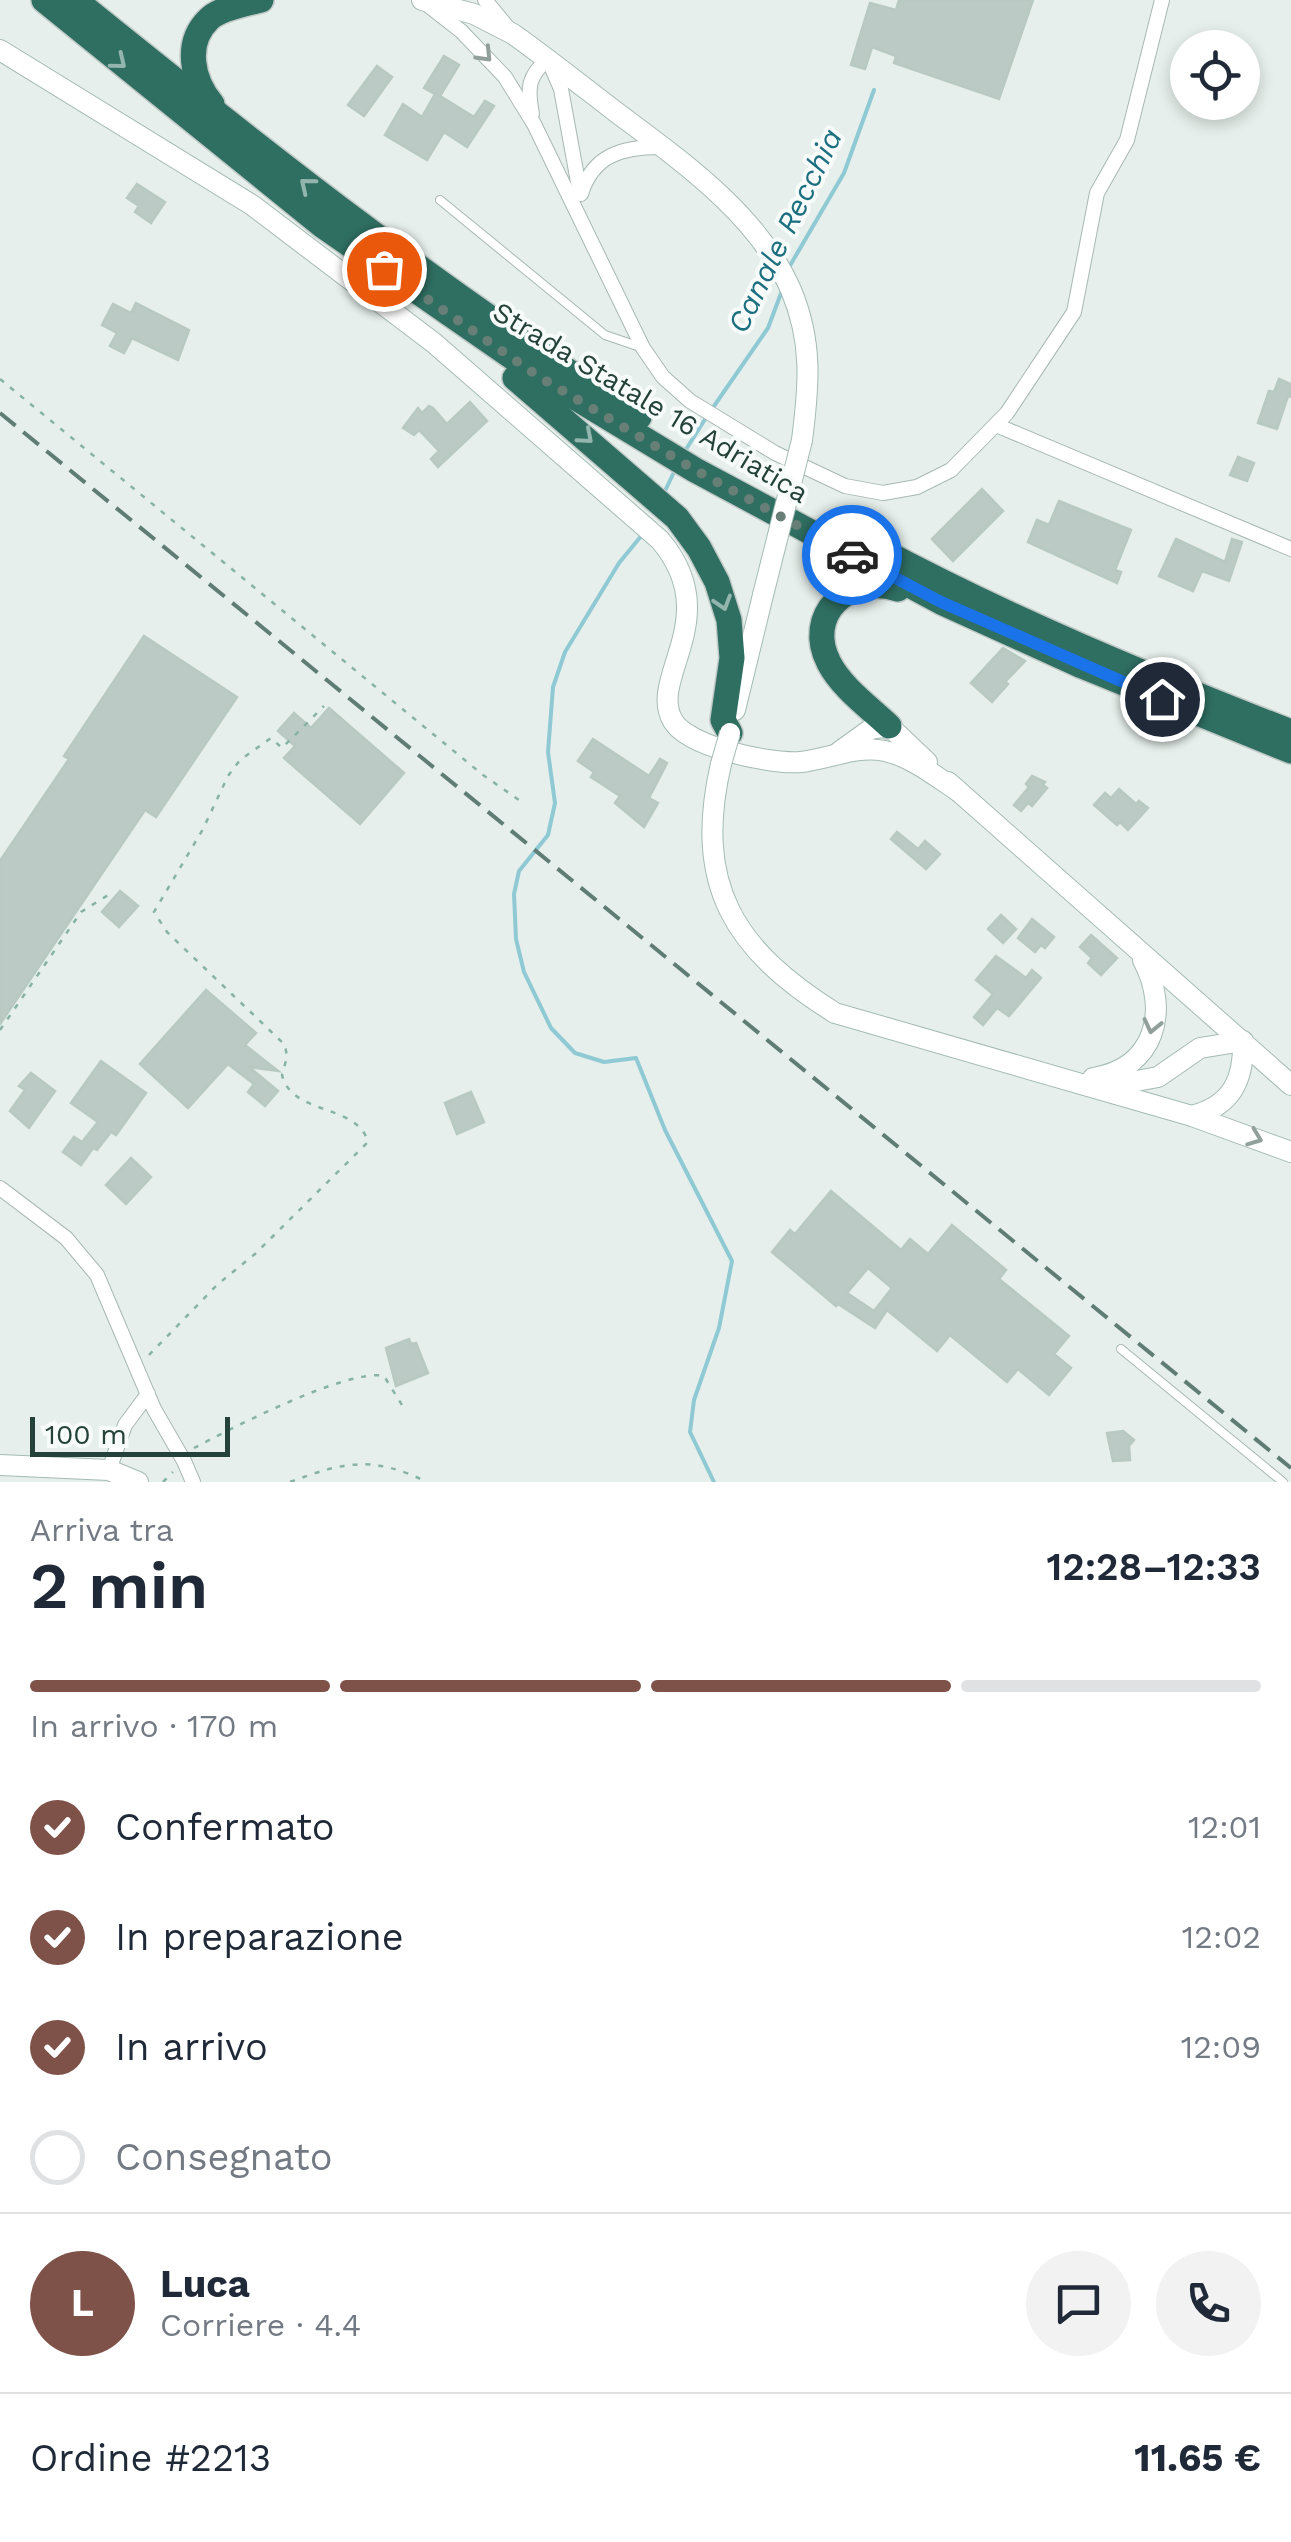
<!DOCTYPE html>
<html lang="it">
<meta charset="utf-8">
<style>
:root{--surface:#fff;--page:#f2f2f3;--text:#1f2937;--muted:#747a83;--line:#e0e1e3;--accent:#7f5249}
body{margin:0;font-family:"Work Sans",sans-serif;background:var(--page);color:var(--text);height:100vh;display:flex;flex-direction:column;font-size:38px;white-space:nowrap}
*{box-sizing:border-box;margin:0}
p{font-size:32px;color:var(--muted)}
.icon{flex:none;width:55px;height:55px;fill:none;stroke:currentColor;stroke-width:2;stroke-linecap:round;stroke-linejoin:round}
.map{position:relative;height:1482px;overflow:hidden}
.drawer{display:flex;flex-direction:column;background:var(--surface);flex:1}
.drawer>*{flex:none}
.buttons{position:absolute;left:1170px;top:30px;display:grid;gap:20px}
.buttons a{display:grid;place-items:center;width:90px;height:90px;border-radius:50%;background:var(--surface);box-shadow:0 5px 15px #0003;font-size:50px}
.scale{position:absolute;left:30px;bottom:25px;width:200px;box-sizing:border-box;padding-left:10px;border:5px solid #24423a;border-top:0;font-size:28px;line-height:35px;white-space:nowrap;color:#24423a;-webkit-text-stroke:8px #f7fbf9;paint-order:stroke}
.pin{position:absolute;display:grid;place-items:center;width:85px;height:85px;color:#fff;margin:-42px;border:5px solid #fff;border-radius:50%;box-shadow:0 2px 10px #0007}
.courier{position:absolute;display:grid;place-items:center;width:100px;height:100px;margin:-50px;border:8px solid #1a73e8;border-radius:50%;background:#fff;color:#222;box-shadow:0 2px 12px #0007}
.overview em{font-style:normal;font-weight:600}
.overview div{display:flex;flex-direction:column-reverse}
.overview{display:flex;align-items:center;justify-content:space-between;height:170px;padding:0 30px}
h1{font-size:65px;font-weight:600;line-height:75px}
.bar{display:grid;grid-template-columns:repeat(4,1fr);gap:15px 10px;align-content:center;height:120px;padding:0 30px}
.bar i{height:12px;border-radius:8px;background:var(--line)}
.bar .on{background:var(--accent)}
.bar p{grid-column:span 4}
.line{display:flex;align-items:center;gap:25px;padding:0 30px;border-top:2px solid var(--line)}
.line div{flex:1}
.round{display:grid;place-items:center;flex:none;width:105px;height:105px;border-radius:52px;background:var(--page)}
ol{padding:0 30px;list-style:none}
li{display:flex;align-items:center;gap:30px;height:110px}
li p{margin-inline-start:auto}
li .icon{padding:10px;border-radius:50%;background:var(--accent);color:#fff;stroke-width:4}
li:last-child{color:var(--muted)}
li i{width:55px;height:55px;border:5px solid var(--line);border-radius:50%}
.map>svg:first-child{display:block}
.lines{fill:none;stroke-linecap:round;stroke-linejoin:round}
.stream{stroke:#8ec9d4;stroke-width:4}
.building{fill:#bbcac4;stroke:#b8c9c2;stroke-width:2.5;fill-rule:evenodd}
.lane-casing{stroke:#a8b8b2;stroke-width:10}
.street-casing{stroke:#a8b8b2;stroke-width:16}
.secondary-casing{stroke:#a4bbb3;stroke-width:22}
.highway-casing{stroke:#c2cac8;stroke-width:28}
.path{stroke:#86b3a5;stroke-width:2.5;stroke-dasharray:5 8;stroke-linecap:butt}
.lane{stroke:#fff;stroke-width:8}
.street{stroke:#fff;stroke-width:14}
.secondary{stroke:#fff;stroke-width:20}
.highway{stroke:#2f6f62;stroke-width:25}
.rail{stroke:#5f7d75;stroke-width:4;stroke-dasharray:20 10;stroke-linecap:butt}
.secondary-bridge-casing{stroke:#a4bbb3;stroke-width:22;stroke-linecap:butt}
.secondary-bridge{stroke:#fff;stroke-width:20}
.oneway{stroke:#92a09c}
.oneway2{stroke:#93b5ae}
.done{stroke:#687f78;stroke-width:10;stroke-dasharray:0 18}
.route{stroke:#1a73e8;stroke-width:12}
.labels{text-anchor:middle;stroke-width:8;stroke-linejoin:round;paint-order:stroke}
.street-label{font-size:28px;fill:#24423a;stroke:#f7fbf9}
.water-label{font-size:30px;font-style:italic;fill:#1c6f80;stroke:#f7fbf9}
</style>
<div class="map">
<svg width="1291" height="1482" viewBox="0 0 1291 1482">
<rect width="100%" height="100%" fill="#e6efeb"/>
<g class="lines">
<g class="stream">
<polyline points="788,269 844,173 874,90"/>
<polyline points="712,409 768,328 783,288"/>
<polyline points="685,451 707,416"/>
<polyline points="663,495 676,468"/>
<polyline points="642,535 619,563 565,652 553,687 548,752 555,803 548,835 519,871 514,894 516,939 524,972 551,1028 575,1053 604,1062 636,1058 665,1130 732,1261 719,1328 694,1400 690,1432 714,1482"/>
</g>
</g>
<g class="building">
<polygon points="899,0 1033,0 999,99 894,63 896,56 872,47 865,69 851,65 870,3 896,10"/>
<polygon points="444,56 459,65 440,96 474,117 485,101 494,106 467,147 444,132 427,160 385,135 403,104 422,117 435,94 424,88"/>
<polygon points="377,66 392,77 364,116 348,105"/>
<polygon points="137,184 165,202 151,223 135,212 139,206 127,198"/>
<polygon points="136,303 189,330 178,360 132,338 124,353 110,346 117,333 102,325 113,304 131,313"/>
<polygon points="1279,379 1291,384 1291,397 1288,396 1277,429 1258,423 1269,391 1274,392"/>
<polygon points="470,402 487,421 438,467 431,459 439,451 419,430 414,435 403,428 418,408 422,413 429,406 433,408 447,424"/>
<polygon points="1238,457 1254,463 1247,481 1230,475"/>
<polygon points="982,489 1003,511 953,561 932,539"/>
<polygon points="1059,501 1131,530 1115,570 1121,572 1117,583 1028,542 1037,520 1049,525"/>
<polygon points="1176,539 1225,562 1232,539 1242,542 1229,581 1202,571 1193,591 1159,576"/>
<polygon points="144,636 237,697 156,817 145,810 0,1024 0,861 69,759 64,756"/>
<polygon points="1003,648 1025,661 1005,682 1008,684 992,702 971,683"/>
<polygon points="329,708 404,773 360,824 284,758 295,746 278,731 294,713 311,728"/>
<polygon points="593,739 649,776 660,759 667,763 649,798 658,803 644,827 615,803 620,796 591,777 594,772 578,761"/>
<polygon points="1032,776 1045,782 1043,785 1047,788 1032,806 1028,803 1021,811 1014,805 1029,787 1026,784"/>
<polygon points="1119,789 1136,804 1139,801 1148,808 1128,830 1120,822 1117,825 1094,805 1105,793 1111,798"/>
<polygon points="897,832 918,849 925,841 940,854 926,869 891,839"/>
<polygon points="120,891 138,906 119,927 102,912"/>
<polygon points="1001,915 1016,929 1003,943 988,929"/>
<polygon points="1032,919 1054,937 1045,948 1041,945 1035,952 1018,938"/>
<polygon points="1091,935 1117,958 1101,975 1088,963 1092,958 1080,947"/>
<polygon points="996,956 1026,978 1032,970 1041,978 1009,1016 997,1008 983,1025 974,1017 993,994 976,980"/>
<polygon points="206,990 256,1033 245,1045 278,1071 249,1067 278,1091 265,1106 248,1092 254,1084 228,1064 188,1108 140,1064"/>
<polygon points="101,1061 146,1093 116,1135 111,1132 97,1150 93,1148 81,1165 63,1152 74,1137 82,1142 98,1122 71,1103"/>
<polygon points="31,1073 55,1091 29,1128 10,1111 25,1090 19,1086"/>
<polygon points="471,1092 484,1122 457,1134 445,1103"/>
<polygon points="131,1158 151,1177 126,1204 106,1185"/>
<path d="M831,1191l70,59 9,-11 18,15 24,-29 54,45 -7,9 70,57 -15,18 17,14 -22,27 -31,-26 -11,13 -57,-47 -13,16 -50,-41 -12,18 -37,-24 -2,2 -64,-54 18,-22 5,4zM868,1268l24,20 -18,23 -27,-18z"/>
<polygon points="409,1339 411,1344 416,1343 428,1373 396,1386 386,1348"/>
<polygon points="1123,1431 1134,1440 1129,1446 1130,1460 1113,1461 1107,1433"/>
</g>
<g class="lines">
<g class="lane-casing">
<g id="lane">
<polyline points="440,200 605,335 643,348"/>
<polyline points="1121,1349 1283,1482"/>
</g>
</g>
<g class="street-casing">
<g id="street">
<polyline points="485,0 509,29"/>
<polyline points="429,6 461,31 505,77 534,124 643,348 663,377 690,401 775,453 845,486 883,493 917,487 951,470 1007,413 1074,312 1097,193 1127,140 1162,0"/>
<path d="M532,114c-5,-26 -4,-38 16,-55l13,30 19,104"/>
<path d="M581,194c12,-39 41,-47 79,-47"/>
<polyline points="996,425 1291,549"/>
<polyline points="0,1188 66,1238 97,1275 154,1409 184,1461 193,1482"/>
<polyline points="109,1470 125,1425 148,1394"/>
</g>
</g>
<g class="secondary-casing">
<g id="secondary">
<path d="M422,0l52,14 39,20c35,25 69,52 103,78 64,48 142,102 175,178 22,52 18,96 11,150"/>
<path d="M0,50l252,155 182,138 226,197c66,78 -13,138 13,181 15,26 99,44 128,41 28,-3 55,-17 84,-11 27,6 50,25 73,40"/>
<polyline points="735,710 763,595"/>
<polyline points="889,726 927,762"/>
<polyline points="839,752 871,729 889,726"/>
<path d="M721,764c-28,121 13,186 114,249l357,103 99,36"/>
<polyline points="948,782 1291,1085"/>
<path d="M1093,1078c62,-10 77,-67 50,-118"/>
<path d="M1109,1086l49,-9 42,-29 43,-7c1,40 -12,65 -51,75"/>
<polyline points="0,1465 109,1470 138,1482"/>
</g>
</g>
<g class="highway-casing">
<g id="highway">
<polyline points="44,0 323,226 538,375 695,470 941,602 1082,666 1291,751"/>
<path d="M75,0c182,147 365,292 564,417"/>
<path d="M212,104c-20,-24 -28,-61 -3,-85 11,-11 37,-15 52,-19"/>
<polyline points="515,378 677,518 699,548 717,582 729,620 732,658 723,720 730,733"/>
<path d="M875,547c134,72 275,130 416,185"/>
<path d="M889,726c-20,-19 -47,-38 -60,-63 -25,-48 19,-90 69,-74"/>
</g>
</g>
<g class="path">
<polyline points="0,379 483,775 519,800"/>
<polyline points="0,1030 81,912 113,892"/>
<path d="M149,1355l69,-71 37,-30 113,-112c-11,-39 -76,-26 -86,-67l5,-18 -2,-12 -118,-113 -13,-20 49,-83 25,-53 12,-16 31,-22 11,10 42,-42"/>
<path d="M194,1448c36,-19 154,-80 190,-72l18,29"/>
<polyline points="163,1482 173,1472"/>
<path d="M290,1482c54,-20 82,-27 137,0"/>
</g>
<use href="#lane" class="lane"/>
<use href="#street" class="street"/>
<use href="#secondary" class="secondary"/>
<use href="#highway" class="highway"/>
<polyline class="rail" points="0,413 1291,1468"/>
<g class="secondary-bridge-casing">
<g id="secondary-bridge">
<polyline points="763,595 802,440"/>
<polyline points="721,764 730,733"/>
</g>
</g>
<use href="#secondary-bridge" class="secondary-bridge"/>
</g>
<defs><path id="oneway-chevron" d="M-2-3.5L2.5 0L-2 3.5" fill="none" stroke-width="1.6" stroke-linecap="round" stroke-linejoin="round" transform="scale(2.5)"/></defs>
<g class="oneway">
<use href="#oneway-chevron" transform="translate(485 55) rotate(46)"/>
<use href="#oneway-chevron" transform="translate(1152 1026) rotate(103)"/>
<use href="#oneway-chevron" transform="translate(1255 1138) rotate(21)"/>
</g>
<g class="oneway2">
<use href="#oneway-chevron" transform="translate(119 62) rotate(39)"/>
<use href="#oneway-chevron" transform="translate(307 185) rotate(-141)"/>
<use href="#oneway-chevron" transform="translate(586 437) rotate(41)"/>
<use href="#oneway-chevron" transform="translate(723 603) rotate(73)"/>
</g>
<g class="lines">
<polyline class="done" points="384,269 538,376 695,470 852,555"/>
<polyline class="route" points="852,555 941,602 1162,699"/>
</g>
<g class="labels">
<g class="street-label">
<text transform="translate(651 402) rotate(31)" y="10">Strada Statale 16 Adriatica</text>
</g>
<g class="water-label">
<text transform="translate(785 231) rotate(-64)" y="10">Canale Recchia</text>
</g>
</g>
</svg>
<div class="buttons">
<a><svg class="icon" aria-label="locate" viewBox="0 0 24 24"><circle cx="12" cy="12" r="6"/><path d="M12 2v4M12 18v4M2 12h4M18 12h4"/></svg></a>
</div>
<div class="scale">100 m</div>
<div class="pin" style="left:384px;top:269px;background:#ea580c"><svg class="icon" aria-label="bag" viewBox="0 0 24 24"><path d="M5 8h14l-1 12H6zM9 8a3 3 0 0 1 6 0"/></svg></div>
<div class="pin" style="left:1162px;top:699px;background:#1f2937"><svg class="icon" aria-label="home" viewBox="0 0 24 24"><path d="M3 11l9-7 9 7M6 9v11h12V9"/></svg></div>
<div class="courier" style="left:852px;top:555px"><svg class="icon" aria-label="car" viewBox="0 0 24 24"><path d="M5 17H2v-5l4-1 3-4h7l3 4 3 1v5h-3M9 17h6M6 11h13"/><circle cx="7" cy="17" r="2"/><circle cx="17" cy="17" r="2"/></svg></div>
</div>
<section class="drawer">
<div class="overview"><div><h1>2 min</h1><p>Arriva tra</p></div><em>12:28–12:33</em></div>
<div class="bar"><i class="on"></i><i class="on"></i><i class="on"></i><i></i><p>In arrivo · 170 m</p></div>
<ol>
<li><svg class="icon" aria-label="check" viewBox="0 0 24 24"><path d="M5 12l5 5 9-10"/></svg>Confermato<p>12:01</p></li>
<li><svg class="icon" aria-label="check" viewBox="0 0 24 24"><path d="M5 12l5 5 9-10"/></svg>In preparazione<p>12:02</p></li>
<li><svg class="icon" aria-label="check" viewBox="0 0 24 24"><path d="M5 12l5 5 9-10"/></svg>In arrivo<p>12:09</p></li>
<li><i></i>Consegnato</li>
</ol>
<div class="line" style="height:180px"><b class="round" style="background:var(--accent);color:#fff">L</b><div><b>Luca</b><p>Corriere · 4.4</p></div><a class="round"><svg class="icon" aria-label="chat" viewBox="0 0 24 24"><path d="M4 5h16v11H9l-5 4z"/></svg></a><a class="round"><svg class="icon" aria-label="phone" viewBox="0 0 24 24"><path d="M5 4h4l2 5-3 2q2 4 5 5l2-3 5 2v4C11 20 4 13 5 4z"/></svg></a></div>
<div class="line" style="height:130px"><div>Ordine #2213</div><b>11.65 €</b></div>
</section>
